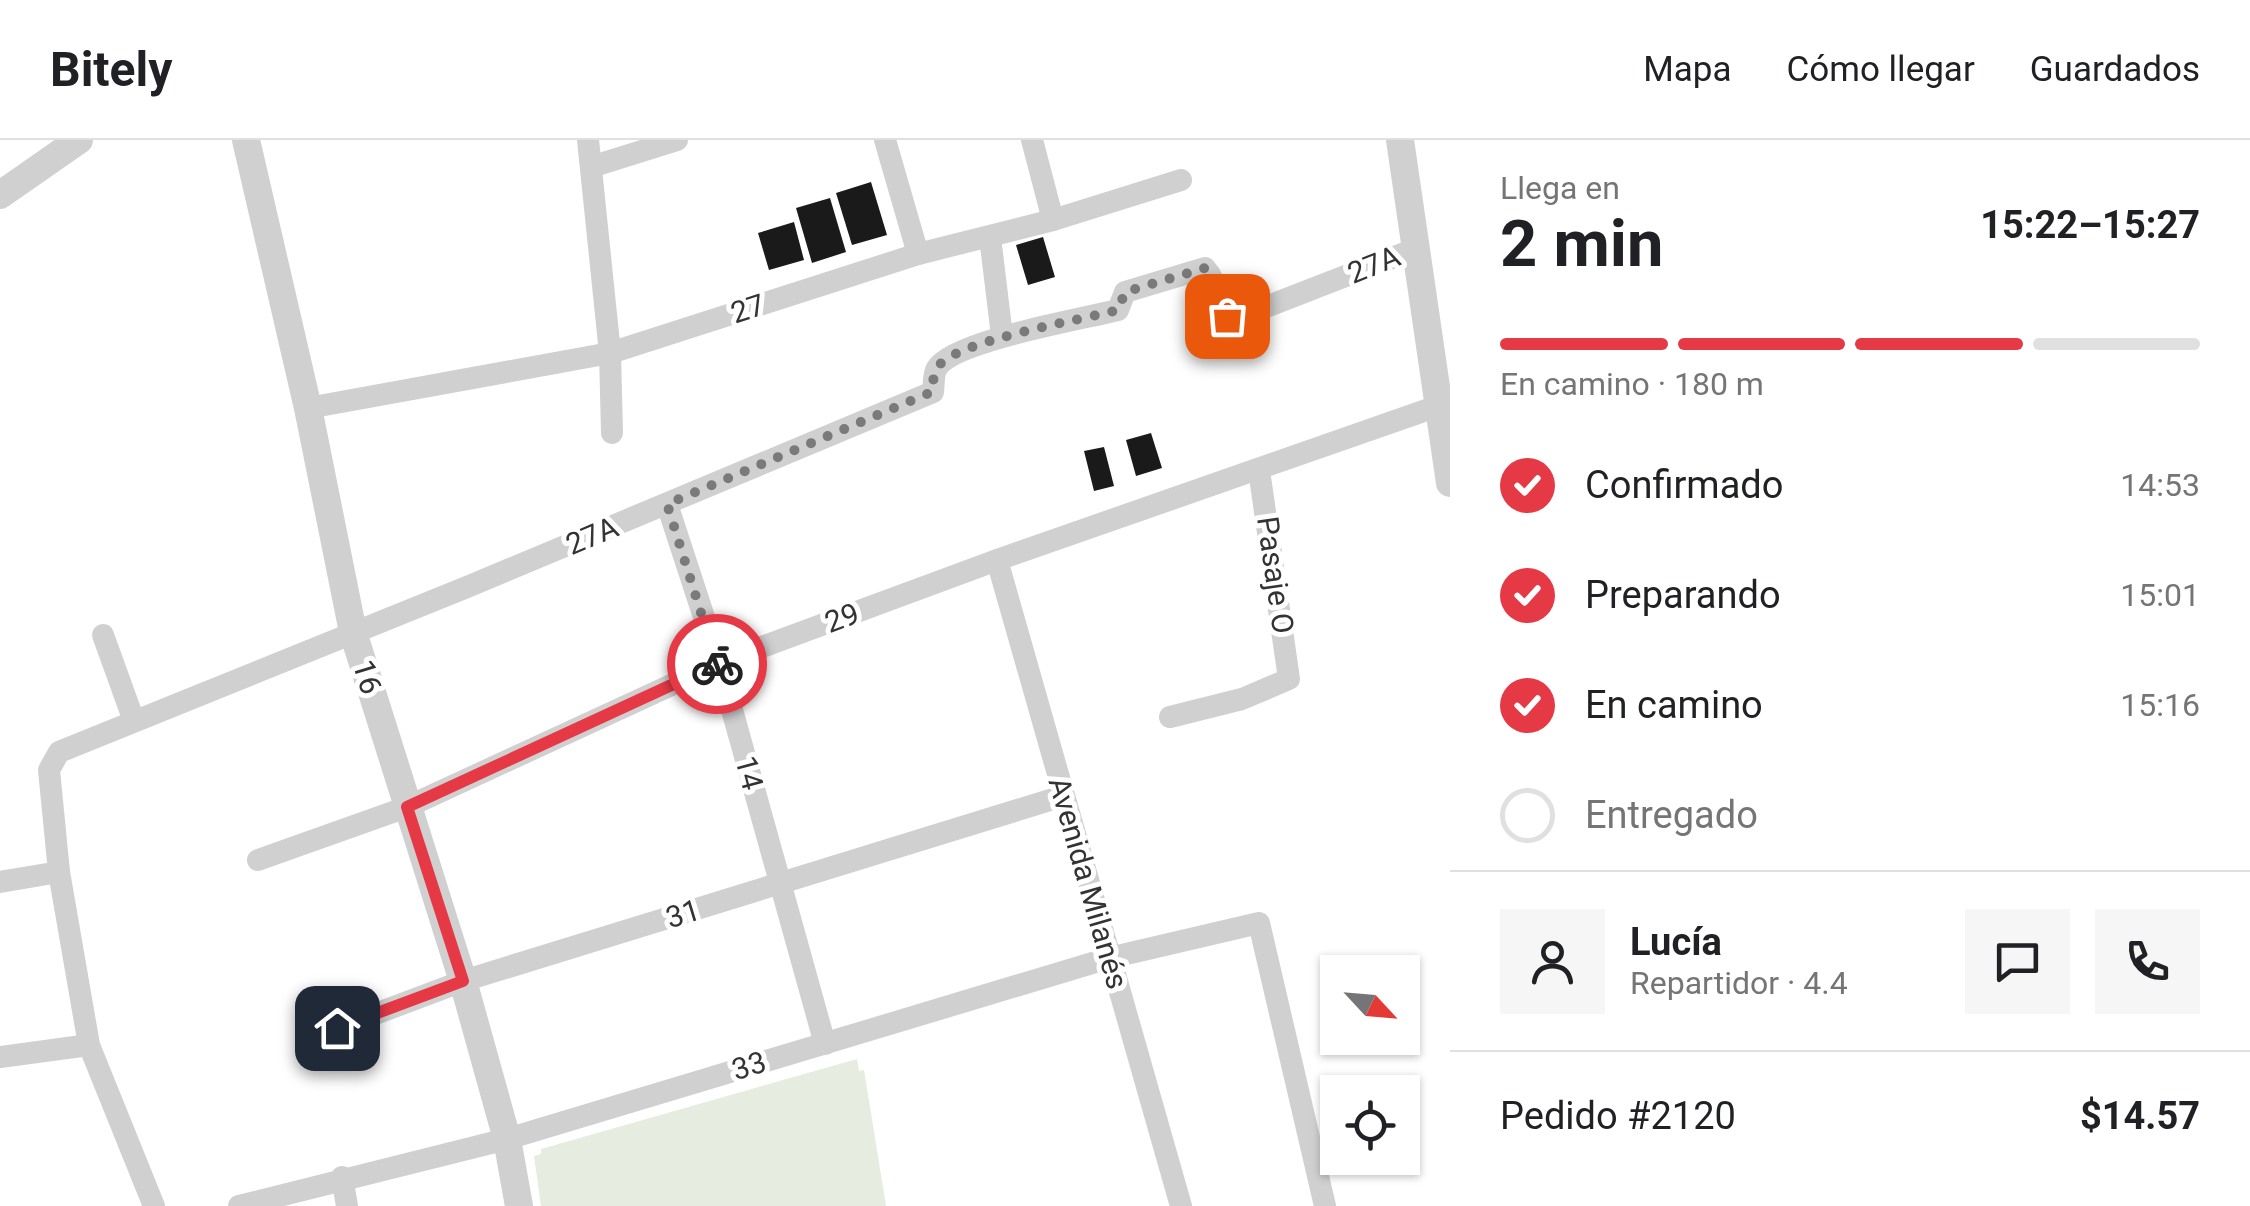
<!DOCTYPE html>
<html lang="es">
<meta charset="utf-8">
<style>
:root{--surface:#fff;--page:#f6f6f6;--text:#202124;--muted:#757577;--line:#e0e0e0;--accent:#e63946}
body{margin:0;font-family:Roboto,sans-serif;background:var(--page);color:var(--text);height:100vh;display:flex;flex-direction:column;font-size:38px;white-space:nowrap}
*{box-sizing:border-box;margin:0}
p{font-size:32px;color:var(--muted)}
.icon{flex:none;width:55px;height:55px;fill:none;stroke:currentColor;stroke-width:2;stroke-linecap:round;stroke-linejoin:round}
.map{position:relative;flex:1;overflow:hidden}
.details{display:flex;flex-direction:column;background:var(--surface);width:800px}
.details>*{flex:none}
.needle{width:65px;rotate:116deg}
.tools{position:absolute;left:1320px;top:815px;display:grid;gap:20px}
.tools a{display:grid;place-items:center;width:100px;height:100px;border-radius:0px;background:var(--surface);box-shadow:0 2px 8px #0004;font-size:50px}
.pin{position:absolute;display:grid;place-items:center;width:85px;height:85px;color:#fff;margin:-42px;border-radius:20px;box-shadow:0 5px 15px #0006}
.courier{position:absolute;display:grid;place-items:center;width:100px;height:100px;margin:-50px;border:8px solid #e63946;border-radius:50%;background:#fff;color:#222;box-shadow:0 2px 12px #0007}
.head em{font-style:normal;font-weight:700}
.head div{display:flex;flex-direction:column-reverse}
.head{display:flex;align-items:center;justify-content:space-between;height:170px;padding:0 50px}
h1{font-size:65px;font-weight:700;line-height:75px}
.bar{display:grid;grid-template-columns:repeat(4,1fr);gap:15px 10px;align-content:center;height:120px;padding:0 50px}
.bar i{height:12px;border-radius:8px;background:var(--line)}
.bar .on{background:var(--accent)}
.bar p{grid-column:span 4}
.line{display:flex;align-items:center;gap:25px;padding:0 50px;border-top:2px solid var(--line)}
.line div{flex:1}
.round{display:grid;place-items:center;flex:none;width:105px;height:105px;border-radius:0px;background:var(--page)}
ol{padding:0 50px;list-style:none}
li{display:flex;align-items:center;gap:30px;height:110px}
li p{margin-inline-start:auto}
li .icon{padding:10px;border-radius:50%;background:var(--accent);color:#fff;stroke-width:4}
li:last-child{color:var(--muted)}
li i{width:55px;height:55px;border:5px solid var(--line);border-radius:50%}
header{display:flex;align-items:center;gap:60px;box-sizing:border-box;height:140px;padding:0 50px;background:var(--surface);border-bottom:2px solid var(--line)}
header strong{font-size:48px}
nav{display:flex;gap:55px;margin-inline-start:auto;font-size:35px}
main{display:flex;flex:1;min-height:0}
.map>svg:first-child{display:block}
.green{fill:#e6ecdf}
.building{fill:#1a1a1a}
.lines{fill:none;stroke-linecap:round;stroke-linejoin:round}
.minor{stroke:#d0d0d0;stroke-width:22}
.tertiary{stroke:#d0d0d0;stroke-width:28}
.done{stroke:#7a7a7a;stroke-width:10;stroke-dasharray:0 18}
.route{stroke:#e63946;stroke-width:12}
.labels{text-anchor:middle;stroke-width:10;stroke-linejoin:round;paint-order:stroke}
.street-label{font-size:30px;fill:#333;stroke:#fff}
</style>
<header>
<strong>Bitely</strong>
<nav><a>Mapa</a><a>Cómo llegar</a><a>Guardados</a></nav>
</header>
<main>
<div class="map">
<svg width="1450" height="1066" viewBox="0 0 1450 1066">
<rect width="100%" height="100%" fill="#fff"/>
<polygon class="green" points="857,919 859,931 864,930 886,1066 541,1066 534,1016 541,1014 541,1009"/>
<g class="building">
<polygon points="871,42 887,95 852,105 836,53"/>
<polygon points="830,58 846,112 812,123 796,68"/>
<polygon points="794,82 804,120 769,130 758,93"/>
<polygon points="1043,97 1055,137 1028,145 1016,105"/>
<polygon points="1151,293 1162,328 1136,336 1126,300"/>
<polygon points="1104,307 1114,346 1094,351 1084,311"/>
</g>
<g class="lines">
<g class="minor">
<polyline points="588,0 610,213 612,293"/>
<polyline points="885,0 918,114"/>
<polyline points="1032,0 1053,80"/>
<polyline points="594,26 677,0"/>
<polyline points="990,97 1002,196"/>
<polyline points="308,268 610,213 918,114 1053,80 1181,40"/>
<polyline points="667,364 719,523 825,904"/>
<polyline points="997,420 1181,1066"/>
<polyline points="103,495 134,581"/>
<polyline points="1170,577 1242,559 1289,539 1259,330"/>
<polyline points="258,720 407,667 719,523 997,420 1438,266"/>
<polyline points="0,742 59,732"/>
<polyline points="306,900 463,841 1063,656"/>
<polyline points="0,917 89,905"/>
<polyline points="342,1037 347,1066"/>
<path d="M154,1066l-65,-161 -30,-173 -10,-102 10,-18 408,-165 466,-195c1,-7 0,-18 4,-24 16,-27 145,-49 181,-58l7,-18 80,-24c13,14 11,33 22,48l13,1 175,-68"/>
<polyline points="239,1066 507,999 1109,818 1259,783 1325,1066"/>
</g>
<g class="tertiary">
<polyline points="246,0 308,268 353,492 463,841 507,999 519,1066"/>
<polyline points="1400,0 1450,343"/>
<polyline points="0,55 79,0"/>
</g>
</g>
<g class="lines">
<path class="done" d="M717,524l-50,-160 265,-112c1,-7 1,-18 5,-24 16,-27 145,-48 181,-58l7,-18 80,-24 8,8 14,40"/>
<polyline class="route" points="337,888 463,841 407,667 717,524"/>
</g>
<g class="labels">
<g class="street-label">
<text transform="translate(1374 125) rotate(-22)" y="10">27A</text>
<text transform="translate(748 169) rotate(-18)" y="10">27</text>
<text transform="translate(592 396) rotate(-23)" y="10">27A</text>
<text transform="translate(1275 435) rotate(82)" y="10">Pasaje O</text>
<text transform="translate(842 478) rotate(-20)" y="10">29</text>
<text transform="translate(367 537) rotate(73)" y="10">16</text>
<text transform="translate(749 633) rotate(75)" y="10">14</text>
<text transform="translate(1088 743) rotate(74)" y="10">Avenida Milanés</text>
<text transform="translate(683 774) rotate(-17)" y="10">31</text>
<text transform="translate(749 926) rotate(-17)" y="10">33</text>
</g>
</g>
</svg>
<div class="tools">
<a><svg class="needle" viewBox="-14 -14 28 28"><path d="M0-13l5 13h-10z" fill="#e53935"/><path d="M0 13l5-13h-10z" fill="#757577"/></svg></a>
<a><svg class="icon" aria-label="locate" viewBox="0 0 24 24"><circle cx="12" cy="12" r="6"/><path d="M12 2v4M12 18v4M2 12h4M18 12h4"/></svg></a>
</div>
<div class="pin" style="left:1227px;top:176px;background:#ea580c"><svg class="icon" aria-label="bag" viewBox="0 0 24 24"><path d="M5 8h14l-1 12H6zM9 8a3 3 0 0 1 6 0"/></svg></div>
<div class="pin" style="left:337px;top:888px;background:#1f2937"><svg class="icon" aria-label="home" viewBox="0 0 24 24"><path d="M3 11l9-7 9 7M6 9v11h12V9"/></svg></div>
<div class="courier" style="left:717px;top:524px"><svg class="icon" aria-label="bike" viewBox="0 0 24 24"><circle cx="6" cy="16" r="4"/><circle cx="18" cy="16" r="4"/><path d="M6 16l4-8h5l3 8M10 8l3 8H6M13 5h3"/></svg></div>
</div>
<section class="details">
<div class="head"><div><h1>2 min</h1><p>Llega en</p></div><em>15:22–15:27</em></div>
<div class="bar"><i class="on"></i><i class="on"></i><i class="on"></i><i></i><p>En camino · 180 m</p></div>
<ol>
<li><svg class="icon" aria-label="check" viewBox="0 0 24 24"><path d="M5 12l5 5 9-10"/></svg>Confirmado<p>14:53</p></li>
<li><svg class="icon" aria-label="check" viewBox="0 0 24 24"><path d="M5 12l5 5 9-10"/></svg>Preparando<p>15:01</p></li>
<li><svg class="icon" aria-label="check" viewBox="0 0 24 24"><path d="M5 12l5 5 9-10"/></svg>En camino<p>15:16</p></li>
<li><i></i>Entregado</li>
</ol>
<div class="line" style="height:180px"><a class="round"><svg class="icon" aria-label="person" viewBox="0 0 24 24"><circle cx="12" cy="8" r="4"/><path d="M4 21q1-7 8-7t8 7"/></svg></a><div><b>Lucía</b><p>Repartidor · 4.4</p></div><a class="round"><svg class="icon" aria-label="chat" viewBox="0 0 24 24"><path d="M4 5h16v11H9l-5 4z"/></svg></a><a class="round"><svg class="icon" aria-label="phone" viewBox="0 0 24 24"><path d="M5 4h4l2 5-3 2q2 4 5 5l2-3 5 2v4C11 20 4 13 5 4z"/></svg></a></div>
<div class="line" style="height:130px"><div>Pedido #2120</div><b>$14.57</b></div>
</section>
</main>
